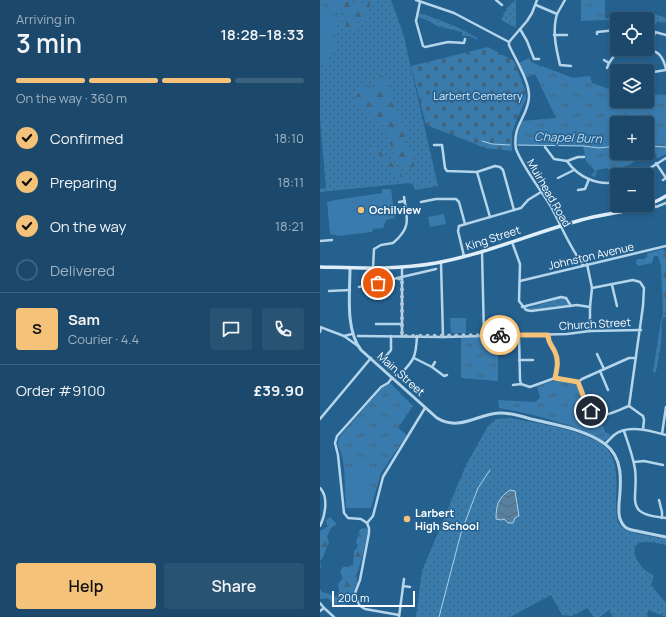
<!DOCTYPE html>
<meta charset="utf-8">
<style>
:root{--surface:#1c496b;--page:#295373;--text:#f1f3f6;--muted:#a0b2c1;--line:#3a617e;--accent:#f5c279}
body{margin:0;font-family:Manrope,sans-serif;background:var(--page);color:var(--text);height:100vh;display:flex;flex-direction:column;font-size:15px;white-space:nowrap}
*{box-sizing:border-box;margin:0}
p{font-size:13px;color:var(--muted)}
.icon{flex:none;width:22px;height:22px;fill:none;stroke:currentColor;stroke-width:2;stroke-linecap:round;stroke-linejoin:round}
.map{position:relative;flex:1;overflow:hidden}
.side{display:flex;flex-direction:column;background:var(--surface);width:320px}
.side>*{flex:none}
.buttons{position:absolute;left:290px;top:12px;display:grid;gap:8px}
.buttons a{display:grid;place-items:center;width:44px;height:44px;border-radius:4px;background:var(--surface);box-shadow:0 2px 6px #0003,0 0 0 1px var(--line);font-size:20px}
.scale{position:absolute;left:12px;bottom:10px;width:83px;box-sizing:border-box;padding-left:4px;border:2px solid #fff;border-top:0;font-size:11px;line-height:14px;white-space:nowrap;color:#fff;-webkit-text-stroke:3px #25618f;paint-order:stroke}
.pin{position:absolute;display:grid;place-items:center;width:34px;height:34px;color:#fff;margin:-17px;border:2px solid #fff;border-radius:50%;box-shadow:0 1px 4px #0007}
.courier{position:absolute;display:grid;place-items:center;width:40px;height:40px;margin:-20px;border:3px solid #f5c279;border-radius:50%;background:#fff;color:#222;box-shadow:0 1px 5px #0007}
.head em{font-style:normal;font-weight:600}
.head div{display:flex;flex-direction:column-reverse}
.head{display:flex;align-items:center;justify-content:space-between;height:68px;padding:0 16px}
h1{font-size:26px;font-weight:600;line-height:30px}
.bar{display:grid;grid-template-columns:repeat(4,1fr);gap:6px 4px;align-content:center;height:48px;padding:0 16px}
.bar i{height:5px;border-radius:3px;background:var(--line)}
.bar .on{background:var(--accent)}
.bar p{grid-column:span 4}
.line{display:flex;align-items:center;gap:10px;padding:0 16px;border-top:1px solid var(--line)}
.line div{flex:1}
.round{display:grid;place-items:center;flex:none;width:42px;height:42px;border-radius:4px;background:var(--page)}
ol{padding:0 16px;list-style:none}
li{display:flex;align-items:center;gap:12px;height:44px}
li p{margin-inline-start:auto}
li .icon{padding:4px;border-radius:50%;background:var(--accent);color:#111;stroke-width:4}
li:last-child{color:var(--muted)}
li i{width:22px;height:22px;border:2px solid var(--line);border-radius:50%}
.primary-button{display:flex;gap:8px;margin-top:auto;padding:8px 16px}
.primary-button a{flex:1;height:46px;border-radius:4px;background:var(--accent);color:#111;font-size:16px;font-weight:600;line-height:46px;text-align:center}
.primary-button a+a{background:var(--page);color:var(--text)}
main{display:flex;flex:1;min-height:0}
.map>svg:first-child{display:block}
.grass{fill:url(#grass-dots)}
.forest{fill:url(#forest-firs)}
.cemetery{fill:url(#cemetery-stones)}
.park{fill:url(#park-tufts);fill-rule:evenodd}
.pitch{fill:#397bac}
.water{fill:url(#water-waves);stroke:#aad1ec}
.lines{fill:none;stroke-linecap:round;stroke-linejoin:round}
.stream{stroke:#aad1ec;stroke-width:1}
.minor{stroke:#b5d5eb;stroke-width:2.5}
.tertiary{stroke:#b5d5eb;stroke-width:3}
.secondary{stroke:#e0eef9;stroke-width:3.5}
.done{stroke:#b3c8d8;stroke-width:4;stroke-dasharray:0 7.2}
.route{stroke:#f5c279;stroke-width:5}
.poi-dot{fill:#f5c279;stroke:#25618f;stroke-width:1.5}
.labels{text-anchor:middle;stroke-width:3;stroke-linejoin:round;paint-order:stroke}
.park-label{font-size:11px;fill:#daecf9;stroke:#25618f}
.street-label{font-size:11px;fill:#fff;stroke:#25618f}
.poi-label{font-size:11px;font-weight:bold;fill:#fff;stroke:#25618f;text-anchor:start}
.water-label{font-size:12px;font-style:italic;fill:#c1def2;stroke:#25618f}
</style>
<main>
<section class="side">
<div class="head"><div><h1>3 min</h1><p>Arriving in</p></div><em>18:28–18:33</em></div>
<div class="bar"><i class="on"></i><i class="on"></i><i class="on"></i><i></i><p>On the way · 360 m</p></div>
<ol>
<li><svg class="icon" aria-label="check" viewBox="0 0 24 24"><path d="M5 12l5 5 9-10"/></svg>Confirmed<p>18:10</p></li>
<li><svg class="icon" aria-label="check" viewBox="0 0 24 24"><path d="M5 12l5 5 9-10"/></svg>Preparing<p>18:11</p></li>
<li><svg class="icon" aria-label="check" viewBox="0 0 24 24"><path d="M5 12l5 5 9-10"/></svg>On the way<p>18:21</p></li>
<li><i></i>Delivered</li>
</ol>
<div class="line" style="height:72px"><b class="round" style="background:var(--accent);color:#111">S</b><div><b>Sam</b><p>Courier · 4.4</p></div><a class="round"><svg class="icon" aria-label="chat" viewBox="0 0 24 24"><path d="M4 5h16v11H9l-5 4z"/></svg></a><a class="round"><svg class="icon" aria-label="phone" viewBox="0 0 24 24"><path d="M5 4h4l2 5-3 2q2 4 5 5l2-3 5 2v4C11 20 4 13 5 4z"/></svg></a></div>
<div class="line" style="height:52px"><div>Order #9100</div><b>£39.90</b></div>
<div class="primary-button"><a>Help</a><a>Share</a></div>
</section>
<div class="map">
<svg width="346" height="617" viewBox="0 0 346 617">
<defs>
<pattern id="grass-dots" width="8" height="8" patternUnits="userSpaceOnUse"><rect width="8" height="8" fill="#397bac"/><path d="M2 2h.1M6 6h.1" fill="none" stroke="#42647c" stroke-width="1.8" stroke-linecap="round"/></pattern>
<pattern id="forest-firs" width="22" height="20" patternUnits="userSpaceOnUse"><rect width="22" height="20" fill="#397bac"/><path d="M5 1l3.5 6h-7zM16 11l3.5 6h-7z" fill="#42647c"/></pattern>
<pattern id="cemetery-stones" width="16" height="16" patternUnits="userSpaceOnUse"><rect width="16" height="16" fill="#397bac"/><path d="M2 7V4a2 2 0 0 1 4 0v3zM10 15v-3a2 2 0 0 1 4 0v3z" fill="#42647c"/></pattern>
<pattern id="park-tufts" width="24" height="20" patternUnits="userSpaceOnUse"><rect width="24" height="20" fill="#397bac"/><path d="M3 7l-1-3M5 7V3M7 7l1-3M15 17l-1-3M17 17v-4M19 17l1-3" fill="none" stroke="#42647c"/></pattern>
<pattern id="water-waves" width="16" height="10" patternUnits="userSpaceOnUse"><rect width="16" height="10" fill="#57809f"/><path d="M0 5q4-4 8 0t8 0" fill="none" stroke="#52697a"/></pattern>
</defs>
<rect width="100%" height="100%" fill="#25618f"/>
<g class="grass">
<polygon points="0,0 71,0 83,33 118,186 95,190 93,185 90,183 0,192 0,189 6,188 0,119"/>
<polygon points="195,0 196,0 196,28 181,20 187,8"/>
<path d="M99,13c20,6 40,14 58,25v2l-7,-4h-8v-4l-25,-6 -8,-5 -11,-4z"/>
<polygon points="331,13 346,18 346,21 342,23 337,21 336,24 327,19 285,20 285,19 307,14 319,15"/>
<polygon points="240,298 245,299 248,303 248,305 212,310 205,308 208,306 208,308 217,306 217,304 219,305"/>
<path d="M343,314l3,1v1l-4,4c-1,7 0,14 -1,22 -1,10 -3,20 -5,29l-1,2 -2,-2 8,-50z"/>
<path d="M189,418c24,4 79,13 96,29 23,21 1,73 19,82 13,6 28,7 42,10v6c-7,-1 -15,-4 -22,-3 -15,1 -9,17 -3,24 3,4 9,7 13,10l-3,9 15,18v14l-18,-7 -1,7h-34l-4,-7 -9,7h-6l-7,-9 -15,8 -10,-1 -11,-20 -41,22h-94l6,-46 44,-106 22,-39 8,-7z"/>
</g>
<g class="forest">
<polygon points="22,0 37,4 42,3 43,0 50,0 50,8 46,11 43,20 37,22 35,32 26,28 25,14 21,4"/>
<path d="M60,75l5,2 21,56 -2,8 1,6 7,4 3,17 -2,2c-14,-5 -26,-24 -24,-38l-34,-32 1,-4 3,-2v-4l3,-4h8l6,3z"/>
<path d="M53,145l6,5 20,20 3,7 5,5 -1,1h-5c-3,-2 -6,-5 -8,-8 -3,-4 -2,-8 -9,-9l-3,-9 -9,-8 -1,-3z"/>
<polygon points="343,249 346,253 346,315 343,314 341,266 338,256 334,256 332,263 318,266 316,263 317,259 325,259 328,253"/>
<path d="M10,517l7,7 -6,4 -4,8 2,8c-5,6 -4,13 -9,17l1,6 -1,2v-38l7,-4 -1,-7z"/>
<polygon points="46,528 48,531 43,554 37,574 37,583 33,593 34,599 26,605 14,604 8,598 0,599 0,589 2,592 15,596 19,592 18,584 23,578 20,572 23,567 33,565 34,551 38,546 36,542 40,529"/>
</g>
<polygon class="cemetery" points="168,47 194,61 206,92 206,99 196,121 192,133 192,151 164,148 148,141 106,125 91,66"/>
<g class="park">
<path d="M0,0h14l6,2c-1,21 -4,43 -13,62l-7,1z"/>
<polygon points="261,0 285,0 285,20 261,21"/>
<path d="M209,58l2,4 42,16 17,-2 2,7 25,9v9h30v-7l19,1v59l-9,5 -1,-6 -9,1 -18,11 -19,5 -3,-2 -10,2 -2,7 -4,-1 4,-5 -9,-10 -3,-15h-66v-9l5,-16 34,-3 -21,-44 -9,4 -7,-15zM297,123h30v30h-30z"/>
<polygon points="141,338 178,338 178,381 141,378"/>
<path d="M236,380l21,5 12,26v10l13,2 3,9 6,3 -5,5 -3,1c-26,-16 -74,-28 -104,-33l-1,-8 37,2 5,-4 -3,-12z"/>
<path d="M70,383l23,23 -15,22 9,7 -26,38 -10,35h-25c-1,-16 -1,-33 -3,-48 -1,-11 -9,-13 -3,-24l41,-47z"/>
</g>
<g class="pitch">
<polygon points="0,5 7,8 13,19 10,52 5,58 0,60"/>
<polygon points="62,189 71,189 75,218 66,220 63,228 53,229 52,232 18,236 10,234 7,202 15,200 62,193"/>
<polygon points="124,214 126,224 110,227 108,217"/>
<polygon points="130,318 146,318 146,333 131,333"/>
<polygon points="25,468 50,468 51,508 26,508"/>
</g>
<path class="water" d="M190,490l5,1 4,25 -4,2 -2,5h-5l-4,-4 -3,1 -5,-1c0,-14 2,-21 14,-29z"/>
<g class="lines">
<g class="stream">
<polyline points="162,141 172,144 190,145"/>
<polyline points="198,145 264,146 279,148 297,146"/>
<polyline points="327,146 346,147"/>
<polyline points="119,617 141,533 158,488 170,470"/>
</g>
<g class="minor">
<path d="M96,0l38,13 55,29v3c6,14 21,37 20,52 -1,20 -17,28 -13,52 8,20 23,38 34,56 11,20 19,41 33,60"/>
<polyline points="176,0 182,5"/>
<polyline points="100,2 96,21 103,46 105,47 128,42 144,43 145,39"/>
<path d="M216,5l21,9c-5,17 -1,34 3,51l11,1"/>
<polyline points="237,14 245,0"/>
<polyline points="200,29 207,41 214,59 219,59"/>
<polyline points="291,30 292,37 297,46"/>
<polyline points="277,34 277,32 297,30"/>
<polyline points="234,35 247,35"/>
<polyline points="189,42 207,21 212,13 217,0"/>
<path d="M302,49c20,7 37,-10 44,20"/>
<polyline points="330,49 335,32 346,35"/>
<polyline points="284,60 289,63"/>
<polyline points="287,68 289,63 299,49"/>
<polyline points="327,73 346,70"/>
<polyline points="114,145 122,145 125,168 127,171 157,172 175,166 180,167 183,170 194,210"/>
<polyline points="225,147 234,159 247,161 258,157 264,157"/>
<path d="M247,161c11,16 30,25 50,21"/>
<polyline points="336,163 346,178 343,180"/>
<polyline points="157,172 170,217"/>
<polyline points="319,175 346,158"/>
<polyline points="238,178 254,170"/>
<polyline points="258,190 265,189 269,179"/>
<polyline points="79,202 85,201"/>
<polyline points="101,202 116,199 136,199 139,202 145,224"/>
<polyline points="332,204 336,207 346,203"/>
<polyline points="0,241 12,240"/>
<polyline points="192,242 200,264 199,301 206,310 211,311 257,305 270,307"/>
<polyline points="162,252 164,336"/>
<polyline points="144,256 138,231 139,226 201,208 208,200 221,192"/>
<polyline points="121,262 123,337"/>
<polyline points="267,264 272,288 270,307 270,331"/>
<polyline points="82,267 82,336"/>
<path d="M53,268l1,-19 7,-4 12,-2c19,-16 14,-25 11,-46"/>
<polyline points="200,281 346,246"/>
<polyline points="292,285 297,306"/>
<polyline points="39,287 116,269"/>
<polyline points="272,288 313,280 320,282 324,288 323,306 309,406"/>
<polyline points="9,291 30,290"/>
<polyline points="202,307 241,297 246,298 251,306"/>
<polyline points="56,324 82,324"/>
<polyline points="0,327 24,336 32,334"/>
<polyline points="0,332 1,328"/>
<polyline points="199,335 200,380 201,384"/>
<path d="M228,335c0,8 4,10 7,17 4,8 2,17 0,26"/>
<polyline points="24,336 38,346"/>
<polyline points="38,336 123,337 247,334 270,331 321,330"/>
<polyline points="277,354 284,369"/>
<polyline points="94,358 112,367 124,376 127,375"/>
<polyline points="58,359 62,361 71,350 71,336"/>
<polyline points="199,360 213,360"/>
<polyline points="62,361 65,364"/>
<polyline points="112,367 115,362"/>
<polyline points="280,371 288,390"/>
<path d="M76,375l3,1c15,-16 17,-18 18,-40"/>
<polyline points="258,382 262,379 309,358 316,358"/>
<path d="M193,385l8,-1 9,3 25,-9 23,4 10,26c12,14 27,3 41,-2l14,10 1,4 -1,9"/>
<polyline points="0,419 51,358"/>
<path d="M304,431c4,12 9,25 11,38 4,31 -13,45 31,49"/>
<polyline points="342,434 346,407"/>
<path d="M285,444c3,-3 6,-6 9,-9 14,-11 37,-4 52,0"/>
<polyline points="314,462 324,461 343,465"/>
<path d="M0,488c9,9 5,28 0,38"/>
<polyline points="339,500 342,512 342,518"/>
<polyline points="47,523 41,519 28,518 24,513 18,455 15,443 17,436 61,387 68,383 72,378"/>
<polyline points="47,523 53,516 63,477 105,408"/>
<polyline points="47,523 49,528 49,533 40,580 35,593 36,598 40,606 45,609 79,615"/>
<polyline points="83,586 90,587"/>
<polyline points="0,603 4,608"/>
<polyline points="0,611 4,608 14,617"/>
<polyline points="79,617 84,579"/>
</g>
<path class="tertiary" d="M30,268c0,24 -5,62 11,82l76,68c23,14 41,-5 64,-5 10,0 20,3 30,6 25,6 53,10 74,25 19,14 16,39 14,60 0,5 -1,12 2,17 2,6 6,8 11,9l34,7"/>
<path class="secondary" d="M0,267c39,1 77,3 116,-4 49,-9 97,-30 145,-43 28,-8 60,-8 85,-24"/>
</g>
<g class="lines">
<polyline class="done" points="58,283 82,278 82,336 180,335"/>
<path class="route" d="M180,335h48c0,8 4,10 7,17 4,8 2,17 0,26l23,4 10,26 3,3"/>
</g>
<g class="poi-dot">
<circle cx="41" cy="210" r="4"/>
<circle cx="87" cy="519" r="4"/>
</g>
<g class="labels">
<g class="park-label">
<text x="158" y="100">Larbert Cemetery</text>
</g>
<g class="street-label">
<text transform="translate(229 193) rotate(60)" y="4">Muirhead Road</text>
<text transform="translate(173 238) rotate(-18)" y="4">King Street</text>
<text transform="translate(271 256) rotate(-13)" y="4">Johnston Avenue</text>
<text transform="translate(275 324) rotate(-3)" y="4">Church Street</text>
<text transform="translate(81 374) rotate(42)" y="4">Main Street</text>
</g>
<g class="poi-label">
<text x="49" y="214">Ochilview</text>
<text x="95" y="517">Larbert<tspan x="95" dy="13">High School</tspan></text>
</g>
<g class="water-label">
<text transform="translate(248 138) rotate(2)" y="4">Chapel Burn</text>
</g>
</g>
</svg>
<div class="buttons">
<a><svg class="icon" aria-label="locate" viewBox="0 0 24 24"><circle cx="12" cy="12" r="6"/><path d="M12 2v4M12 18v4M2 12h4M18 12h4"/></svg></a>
<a><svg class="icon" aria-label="layers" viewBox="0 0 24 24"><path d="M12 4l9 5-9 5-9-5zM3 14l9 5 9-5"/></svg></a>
<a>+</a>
<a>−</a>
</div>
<div class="scale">200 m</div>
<div class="pin" style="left:58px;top:283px;background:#ea580c"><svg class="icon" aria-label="bag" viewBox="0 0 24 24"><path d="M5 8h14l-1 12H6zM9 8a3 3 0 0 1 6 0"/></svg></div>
<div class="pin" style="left:271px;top:411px;background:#1f2937"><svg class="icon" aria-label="home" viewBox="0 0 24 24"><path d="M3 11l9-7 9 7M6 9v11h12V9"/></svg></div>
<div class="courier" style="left:180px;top:335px"><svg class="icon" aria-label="bike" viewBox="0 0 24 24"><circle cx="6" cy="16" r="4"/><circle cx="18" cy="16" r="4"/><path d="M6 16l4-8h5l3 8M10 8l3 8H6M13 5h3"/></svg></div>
</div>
</main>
